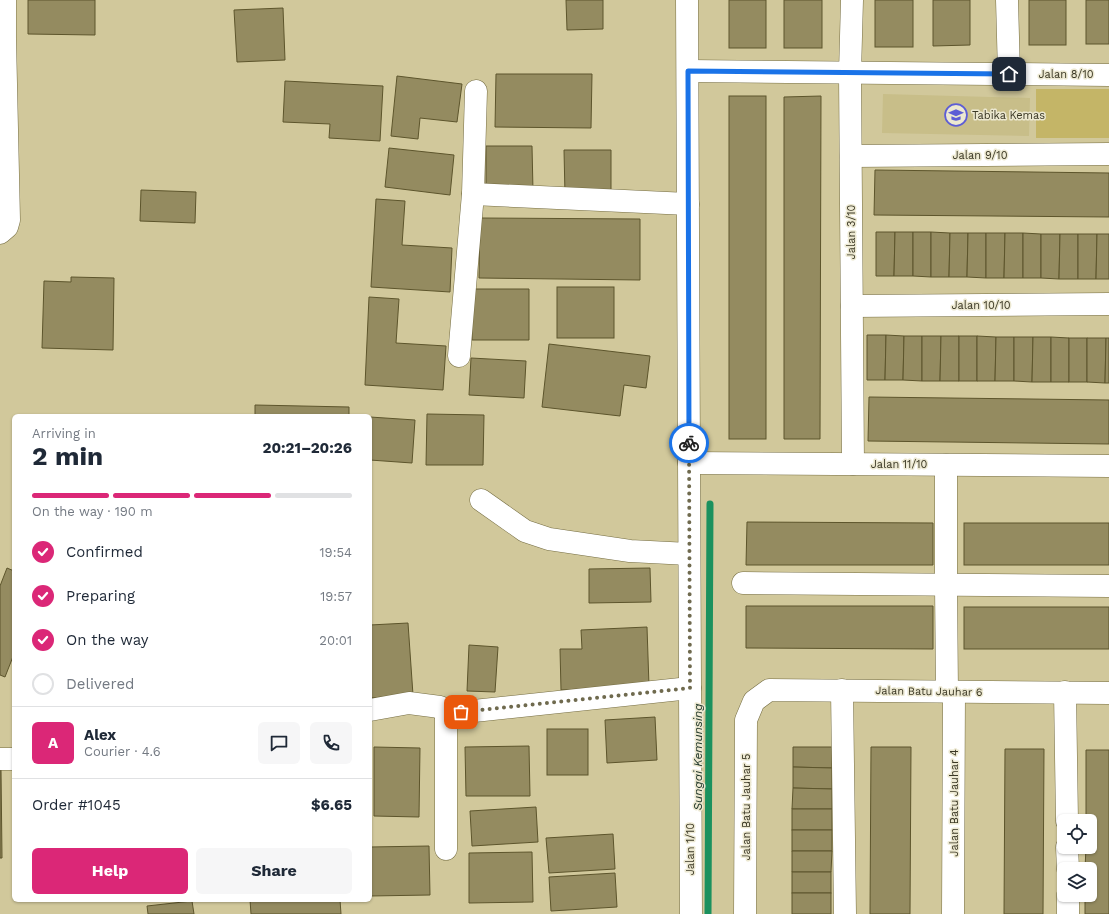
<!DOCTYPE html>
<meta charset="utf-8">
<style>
:root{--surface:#fff;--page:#f6f6f7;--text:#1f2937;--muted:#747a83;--line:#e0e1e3;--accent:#db2777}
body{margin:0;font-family:"Work Sans",sans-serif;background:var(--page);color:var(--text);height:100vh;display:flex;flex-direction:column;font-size:15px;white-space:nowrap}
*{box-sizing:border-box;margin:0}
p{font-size:13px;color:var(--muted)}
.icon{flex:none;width:22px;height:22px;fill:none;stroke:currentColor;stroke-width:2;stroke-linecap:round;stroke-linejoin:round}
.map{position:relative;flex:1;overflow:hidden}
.sheet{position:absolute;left:12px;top:414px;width:360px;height:488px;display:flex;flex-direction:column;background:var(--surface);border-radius:6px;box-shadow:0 1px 3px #0004}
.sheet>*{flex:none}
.tools{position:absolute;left:1057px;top:814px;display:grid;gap:8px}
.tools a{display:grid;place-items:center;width:40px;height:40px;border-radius:6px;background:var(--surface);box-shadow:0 1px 3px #0004;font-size:20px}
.pin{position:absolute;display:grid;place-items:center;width:34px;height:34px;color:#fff;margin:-17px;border-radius:8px;box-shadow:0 2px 6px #0006}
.courier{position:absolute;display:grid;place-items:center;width:40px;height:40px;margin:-20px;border:3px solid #1a73e8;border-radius:50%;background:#fff;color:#222;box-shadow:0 1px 5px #0007}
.headline em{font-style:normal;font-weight:700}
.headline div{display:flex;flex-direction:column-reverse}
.headline{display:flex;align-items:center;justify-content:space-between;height:68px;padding:0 20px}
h1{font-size:26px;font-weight:700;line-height:30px}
.bar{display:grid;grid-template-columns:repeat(4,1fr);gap:6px 4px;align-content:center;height:48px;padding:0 20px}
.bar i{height:5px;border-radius:3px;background:var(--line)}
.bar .selected{background:var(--accent)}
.bar p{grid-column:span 4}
.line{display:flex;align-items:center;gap:10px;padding:0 20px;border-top:1px solid var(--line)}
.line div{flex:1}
.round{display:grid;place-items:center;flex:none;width:42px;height:42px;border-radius:6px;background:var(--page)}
ol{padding:0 20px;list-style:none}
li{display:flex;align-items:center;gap:12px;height:44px}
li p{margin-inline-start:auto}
li .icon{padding:4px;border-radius:50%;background:var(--accent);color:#fff;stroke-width:4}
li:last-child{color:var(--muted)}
li i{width:22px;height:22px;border:2px solid var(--line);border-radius:50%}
.primary-button{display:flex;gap:8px;margin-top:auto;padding:8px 20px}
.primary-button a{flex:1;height:46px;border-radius:6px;background:var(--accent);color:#fff;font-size:16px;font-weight:700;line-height:46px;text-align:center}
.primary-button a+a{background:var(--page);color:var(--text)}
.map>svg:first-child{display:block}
.built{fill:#c8be89}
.green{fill:#c4b567}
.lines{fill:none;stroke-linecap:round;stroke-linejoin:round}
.stream{stroke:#1b915e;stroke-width:7}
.building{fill:#948b60;stroke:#5d552c}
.minor-casing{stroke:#756d42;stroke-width:23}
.minor{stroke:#fff;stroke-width:22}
.done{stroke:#6f6a4e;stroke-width:4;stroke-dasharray:0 7.2}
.route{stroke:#1a73e8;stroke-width:5}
.labels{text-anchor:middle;stroke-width:3;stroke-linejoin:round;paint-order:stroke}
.street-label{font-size:11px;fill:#3a3724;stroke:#ece8d1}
.poi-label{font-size:11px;fill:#3a3724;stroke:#ece8d1;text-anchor:start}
.water-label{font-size:12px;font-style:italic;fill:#20372a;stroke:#ece8d1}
</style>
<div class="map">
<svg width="1109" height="914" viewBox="0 0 1109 914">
<rect width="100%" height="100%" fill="#d1c89b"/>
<polygon class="built" points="883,94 1030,98 1029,136 882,133"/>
<rect class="green" x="1036" y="89" width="73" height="49"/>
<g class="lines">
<polyline class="stream" points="708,914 710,504"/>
</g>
<g class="building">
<polygon points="28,0 95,0 95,35 28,34"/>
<polygon points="566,0 603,0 603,29 567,30"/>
<rect x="729" y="0" width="37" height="48"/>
<rect x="784" y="0" width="38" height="48"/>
<rect x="875" y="0" width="38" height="47"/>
<polygon points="933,0 970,0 970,45 933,46"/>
<rect x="1029" y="0" width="37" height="45"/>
<rect x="1086" y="0" width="23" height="44"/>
<polygon points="283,8 285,60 237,62 234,10"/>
<polygon points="496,74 592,74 591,128 495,127"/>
<polygon points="397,76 462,84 457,122 420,118 418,139 391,136"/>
<polygon points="285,81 383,86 380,141 329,138 330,124 283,122"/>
<rect x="729" y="96" width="37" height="343"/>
<polygon points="821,96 820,439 784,439 784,97"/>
<polygon points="486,146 532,146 533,191 486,191"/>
<polygon points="389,148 454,155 450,195 385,187"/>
<polygon points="564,150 611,150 611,195 565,195"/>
<polygon points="875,170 1109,173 1109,217 874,215"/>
<polygon points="141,190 196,192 195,223 140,221"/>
<polygon points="376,199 405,201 402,245 452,248 450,292 371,287"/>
<polygon points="480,218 640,219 640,280 479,278"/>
<polygon points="876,232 895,232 894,276 876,276"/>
<polygon points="895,232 913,232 913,276 894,276"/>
<polygon points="913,232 931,232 931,277 913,276"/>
<polygon points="931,232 950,233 949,277 931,277"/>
<polygon points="950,233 968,233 967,277 949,277"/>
<polygon points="968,233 986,233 986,278 967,277"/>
<polygon points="986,233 1005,233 1004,278 986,278"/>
<polygon points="1005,233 1023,233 1023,278 1004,278"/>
<polygon points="1023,233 1041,234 1041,278 1023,278"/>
<polygon points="1041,234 1060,234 1059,279 1041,278"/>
<polygon points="1060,234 1078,234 1078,279 1059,279"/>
<polygon points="1078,234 1097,234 1096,279 1078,279"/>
<polygon points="1097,234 1109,234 1109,279 1096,279"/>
<polygon points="71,277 114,278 113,350 42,348 44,281 71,282"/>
<rect x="557" y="287" width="57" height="51"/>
<polygon points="471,289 529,289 529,340 472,340"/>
<polygon points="369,297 399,299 396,343 446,346 443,390 365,385"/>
<polygon points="867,335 886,335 885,380 867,380"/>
<polygon points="886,335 904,336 903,380 885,380"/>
<polygon points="904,336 922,336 922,381 903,380"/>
<polygon points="922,336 941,336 940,381 922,381"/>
<polygon points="941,336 959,336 959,381 940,381"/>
<rect x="959" y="336" width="18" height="45"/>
<polygon points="977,336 996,337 995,381 977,381"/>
<polygon points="996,337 1014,337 1014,381 995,381"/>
<polygon points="1014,337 1033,337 1032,382 1014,381"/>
<polygon points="1033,337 1051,337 1051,382 1032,382"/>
<polygon points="1051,337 1069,338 1069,382 1051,382"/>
<rect x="1069" y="338" width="18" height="44"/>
<polygon points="1087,338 1106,338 1105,383 1087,382"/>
<polygon points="1106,338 1109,338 1109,383 1105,383"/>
<polygon points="549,344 650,356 646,388 624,385 620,416 542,407"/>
<polygon points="471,358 526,361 524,398 469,395"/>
<polygon points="869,397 1109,400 1109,444 868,441"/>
<polygon points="255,405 349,407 349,416 255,416"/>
<polygon points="427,414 484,415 483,465 426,465"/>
<polygon points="370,417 415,420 412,463 370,460"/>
<polygon points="747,522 933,523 933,565 746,565"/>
<rect x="964" y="523" width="145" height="42"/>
<polygon points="7,568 14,571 14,654 5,677 0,675 0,586"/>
<polygon points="650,568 651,602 589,603 589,569"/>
<polygon points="746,606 933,606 933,649 746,648"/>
<rect x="964" y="607" width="145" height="42"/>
<polygon points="408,623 413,695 370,698 370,625"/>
<polygon points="647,627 649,686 561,690 560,649 582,649 581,630"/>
<polygon points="469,645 498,647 495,692 467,691"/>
<polygon points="655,717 657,760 607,763 605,720"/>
<rect x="547" y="729" width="41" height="46"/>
<polygon points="529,746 530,796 466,796 465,747"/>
<polygon points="374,747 420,748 419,817 374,816"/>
<polygon points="793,747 832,747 832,768 793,767"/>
<polygon points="871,747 911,747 910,914 870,914"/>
<polygon points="1005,749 1044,749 1043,914 1004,914"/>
<polygon points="1086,750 1109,750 1109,914 1085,914 1085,895 1090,895 1090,869 1085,869 1086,847 1090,847 1090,821 1086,821"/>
<polygon points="793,767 832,768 832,789 793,788"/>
<polygon points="0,770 1,770 2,858 0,858"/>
<polygon points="793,788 832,789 832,809 792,809"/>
<polygon points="536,807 538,842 472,846 470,811"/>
<rect x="792" y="809" width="40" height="21"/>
<rect x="792" y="830" width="40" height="21"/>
<polygon points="613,834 615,869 549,873 546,838"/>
<polygon points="429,846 430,895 370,896 370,847"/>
<polygon points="792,851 832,851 831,872 792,872"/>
<polygon points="532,852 533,902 469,903 469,853"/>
<rect x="792" y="872" width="39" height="21"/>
<polygon points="615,873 617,907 551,911 549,877"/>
<rect x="792" y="893" width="39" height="21"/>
<polygon points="250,900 340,900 341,914 251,914"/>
<polygon points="192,901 194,914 148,914 147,906"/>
</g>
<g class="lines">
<g class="minor-casing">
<g id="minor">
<polyline points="687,0 691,914"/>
<polyline points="852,0 850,73 853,464"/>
<polyline points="1007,0 1009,74"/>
<polyline points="688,71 1109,75"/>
<polyline points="851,156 1109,154"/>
<polyline points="473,194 688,204"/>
<polyline points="0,233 7,227 9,220 5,39 5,0"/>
<polyline points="852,306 1109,304"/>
<polyline points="459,356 473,194 476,91"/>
<polyline points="689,463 1109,466"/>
<polyline points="946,465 946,585 947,691"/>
<polyline points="481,500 525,531 549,539 630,551 689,554"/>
<polyline points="743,583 1109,586"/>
<polyline points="842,690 845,914"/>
<polyline points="1065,692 1067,821"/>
<polyline points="370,710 409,703 440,707 446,714 690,688"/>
<polyline points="0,759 14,759"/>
<polyline points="1067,847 1068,869"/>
<polyline points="446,849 446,714"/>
<polyline points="1068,895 1068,914"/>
<polyline points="745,914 746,720 754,701 769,690 1109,693"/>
<polyline points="953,914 954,692"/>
</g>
</g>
<use href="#minor" class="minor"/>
</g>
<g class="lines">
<polyline class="done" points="461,712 690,688 689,443"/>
<polyline class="route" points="689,443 688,71 1009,74"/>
</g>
<defs>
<g id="school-ring" transform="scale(1.15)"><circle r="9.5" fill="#ece8d1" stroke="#5d5dd5" stroke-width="1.5"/><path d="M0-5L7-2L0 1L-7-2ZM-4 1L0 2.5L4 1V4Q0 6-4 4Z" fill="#5d5dd5"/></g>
</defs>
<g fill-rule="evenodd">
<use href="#school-ring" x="956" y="115"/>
</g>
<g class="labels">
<g class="street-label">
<text x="1066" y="78">Jalan 8/10</text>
<text x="980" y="159">Jalan 9/10</text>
<text transform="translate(851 232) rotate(-90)" y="4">Jalan 3/10</text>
<text x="981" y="309">Jalan 10/10</text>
<text x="899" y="468">Jalan 11/10</text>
<text transform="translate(929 691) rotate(1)" y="4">Jalan Batu Jauhar 6</text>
<text transform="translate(954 803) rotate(-90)" y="4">Jalan Batu Jauhar 4</text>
<text transform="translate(746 807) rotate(-90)" y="4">Jalan Batu Jauhar 5</text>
<text transform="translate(690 849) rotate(-90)" y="4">Jalan 1/10</text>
</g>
<g class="poi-label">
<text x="972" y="119">Tabika Kemas</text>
</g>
<g class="water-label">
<text transform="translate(698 757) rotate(-90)" y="4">Sungai Kemunsing</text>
</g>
</g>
</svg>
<div class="tools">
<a><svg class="icon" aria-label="locate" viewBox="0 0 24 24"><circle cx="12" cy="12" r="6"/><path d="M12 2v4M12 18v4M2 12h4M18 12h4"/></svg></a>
<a><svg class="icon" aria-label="layers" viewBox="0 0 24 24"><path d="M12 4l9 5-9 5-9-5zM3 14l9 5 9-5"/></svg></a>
</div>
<div class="pin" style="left:461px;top:712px;background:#ea580c"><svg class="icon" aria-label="bag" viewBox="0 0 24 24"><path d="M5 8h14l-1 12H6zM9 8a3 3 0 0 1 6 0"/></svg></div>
<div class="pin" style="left:1009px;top:74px;background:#1f2937"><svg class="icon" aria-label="home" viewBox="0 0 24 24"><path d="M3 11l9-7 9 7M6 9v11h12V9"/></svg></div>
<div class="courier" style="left:689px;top:443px"><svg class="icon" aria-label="bike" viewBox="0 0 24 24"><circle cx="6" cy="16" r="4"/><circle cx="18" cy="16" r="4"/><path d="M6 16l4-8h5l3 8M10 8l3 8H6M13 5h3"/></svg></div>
<section class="sheet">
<div class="headline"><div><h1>2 min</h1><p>Arriving in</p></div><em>20:21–20:26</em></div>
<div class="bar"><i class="selected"></i><i class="selected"></i><i class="selected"></i><i></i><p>On the way · 190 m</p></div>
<ol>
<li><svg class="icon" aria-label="check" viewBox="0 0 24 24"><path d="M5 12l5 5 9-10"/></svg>Confirmed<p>19:54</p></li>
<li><svg class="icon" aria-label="check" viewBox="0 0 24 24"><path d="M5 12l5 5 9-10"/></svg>Preparing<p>19:57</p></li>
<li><svg class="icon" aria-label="check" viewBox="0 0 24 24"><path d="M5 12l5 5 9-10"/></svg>On the way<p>20:01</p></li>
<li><i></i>Delivered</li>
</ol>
<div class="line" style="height:72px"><b class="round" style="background:var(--accent);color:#fff">A</b><div><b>Alex</b><p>Courier · 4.6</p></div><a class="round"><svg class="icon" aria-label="chat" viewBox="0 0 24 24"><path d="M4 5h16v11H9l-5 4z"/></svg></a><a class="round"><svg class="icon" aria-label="phone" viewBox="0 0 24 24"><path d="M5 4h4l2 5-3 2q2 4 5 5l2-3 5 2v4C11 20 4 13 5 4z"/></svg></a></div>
<div class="line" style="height:52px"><div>Order #1045</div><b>$6.65</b></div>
<div class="primary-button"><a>Help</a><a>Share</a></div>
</section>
</div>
